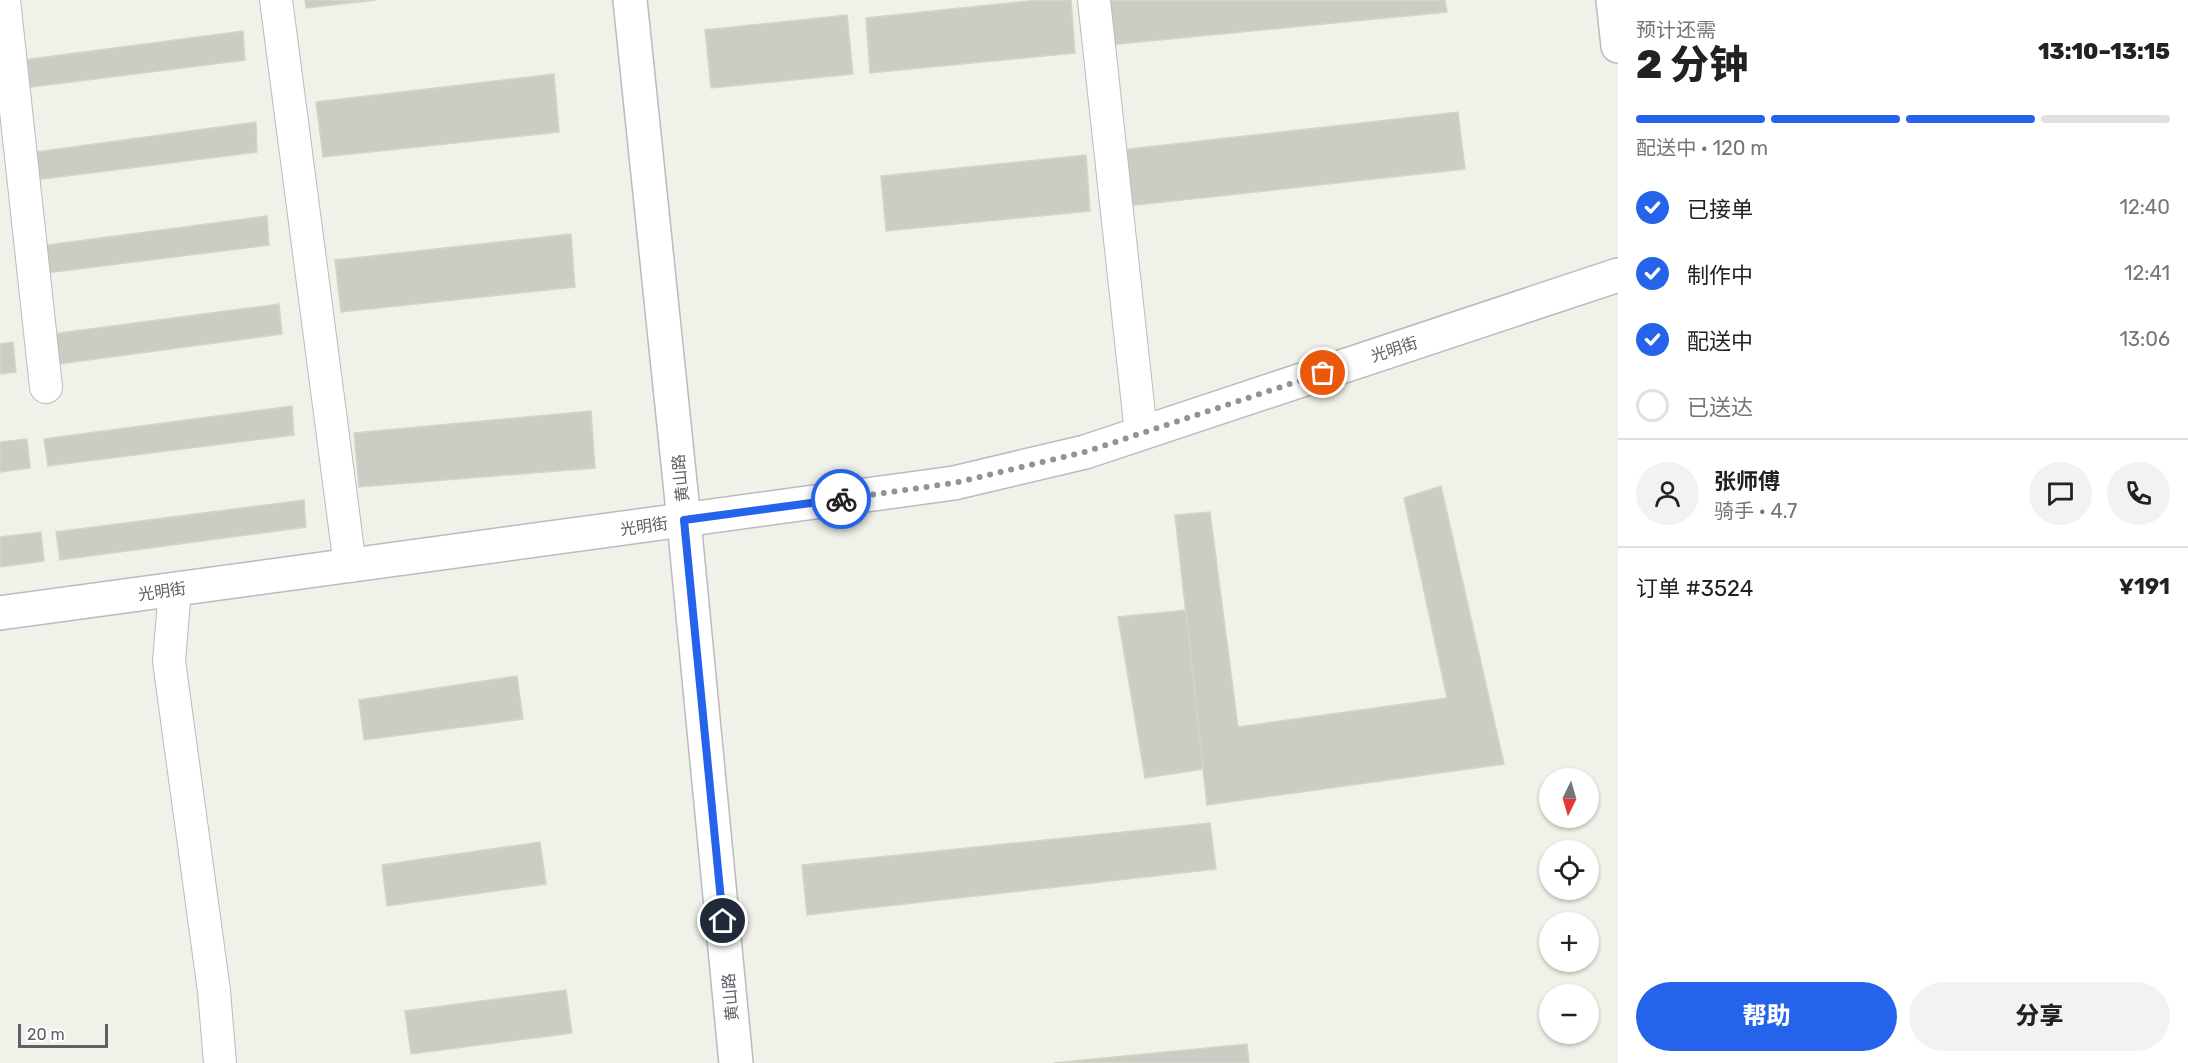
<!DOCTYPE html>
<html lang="zh">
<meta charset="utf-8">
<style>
:root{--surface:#fff;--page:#f2f2f2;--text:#222;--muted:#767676;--line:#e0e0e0;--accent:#2563eb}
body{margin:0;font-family:Rubik,"Noto Sans SC",sans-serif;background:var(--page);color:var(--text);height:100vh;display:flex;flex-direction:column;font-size:22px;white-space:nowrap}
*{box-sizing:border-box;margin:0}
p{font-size:20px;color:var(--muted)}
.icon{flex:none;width:33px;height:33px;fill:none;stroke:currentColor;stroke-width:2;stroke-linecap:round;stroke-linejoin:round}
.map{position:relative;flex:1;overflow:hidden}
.side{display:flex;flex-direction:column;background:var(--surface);width:570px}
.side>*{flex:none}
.needle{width:39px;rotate:185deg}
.buttons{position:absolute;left:1539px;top:768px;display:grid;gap:12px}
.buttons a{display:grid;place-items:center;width:60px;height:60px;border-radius:50%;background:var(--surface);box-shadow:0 2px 4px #0004;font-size:30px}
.scale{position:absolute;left:18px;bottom:15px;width:90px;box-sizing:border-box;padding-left:6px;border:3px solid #5f6067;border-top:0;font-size:16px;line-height:21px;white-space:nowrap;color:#5f6067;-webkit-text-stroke:4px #fff;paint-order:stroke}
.pin{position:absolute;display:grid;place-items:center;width:51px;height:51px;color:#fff;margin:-26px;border:3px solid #fff;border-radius:50%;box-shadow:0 2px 6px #0007}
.courier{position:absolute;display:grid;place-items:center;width:60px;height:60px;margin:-30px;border:4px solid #2563eb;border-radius:50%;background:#fff;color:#222;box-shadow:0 2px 8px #0007}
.summary em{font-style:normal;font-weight:800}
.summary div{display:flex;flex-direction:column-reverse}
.summary{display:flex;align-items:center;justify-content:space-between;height:102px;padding:0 18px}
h1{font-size:39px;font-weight:800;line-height:45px}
.bar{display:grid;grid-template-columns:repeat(4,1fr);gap:9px 6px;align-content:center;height:72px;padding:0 18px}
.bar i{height:8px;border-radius:4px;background:var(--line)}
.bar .current{background:var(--accent)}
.bar p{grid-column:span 4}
.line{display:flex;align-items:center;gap:15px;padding:0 18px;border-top:2px solid var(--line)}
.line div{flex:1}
.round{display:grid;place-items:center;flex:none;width:63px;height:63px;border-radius:32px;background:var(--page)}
ol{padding:0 18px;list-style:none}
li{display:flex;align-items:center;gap:18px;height:66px}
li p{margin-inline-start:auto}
li .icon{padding:6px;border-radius:50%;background:var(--accent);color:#fff;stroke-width:4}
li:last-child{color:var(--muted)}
li i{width:33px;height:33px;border:3px solid var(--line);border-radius:50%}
.button{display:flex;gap:12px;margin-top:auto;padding:12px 18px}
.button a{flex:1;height:69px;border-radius:36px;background:var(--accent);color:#fff;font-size:24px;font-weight:800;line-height:69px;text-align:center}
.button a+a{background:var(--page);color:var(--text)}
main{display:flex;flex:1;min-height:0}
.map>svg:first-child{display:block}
.building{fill:#ccccc4;stroke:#d5d5c6;stroke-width:1.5}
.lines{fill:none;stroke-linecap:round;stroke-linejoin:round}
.minor-casing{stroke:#babac0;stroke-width:34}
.tertiary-casing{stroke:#babac0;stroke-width:36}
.minor{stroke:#fff;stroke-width:32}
.tertiary{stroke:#fff;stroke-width:33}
.done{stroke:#929394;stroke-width:6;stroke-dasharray:0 10.8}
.route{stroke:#2563eb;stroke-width:8}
.labels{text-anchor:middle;stroke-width:4.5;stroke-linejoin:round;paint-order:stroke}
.street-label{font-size:16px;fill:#5f6067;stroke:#fff}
</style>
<main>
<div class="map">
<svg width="1618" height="1063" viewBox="0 0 1618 1063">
<rect width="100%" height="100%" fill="#f0f1e8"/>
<g class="building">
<polygon points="305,0 376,0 306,8"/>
<polygon points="1038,0 1071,0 1075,53 870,73 866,18"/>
<polygon points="1093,0 1445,0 1447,12 1098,46"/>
<polygon points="847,15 853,74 711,88 705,30"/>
<polygon points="243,31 245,60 0,91 0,63"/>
<polygon points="554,74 559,132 323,157 316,102"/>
<polygon points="1458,112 1465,169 1118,207 1112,151"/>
<polygon points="256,122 257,152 11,183 7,156"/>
<polygon points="1086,155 1090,211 886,231 881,176"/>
<polygon points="267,216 269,245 23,276 18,249"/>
<polygon points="571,234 575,287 341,312 335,260"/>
<polygon points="279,304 282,334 37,367 30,337"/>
<polygon points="13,342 16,372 0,374 0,344"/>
<polygon points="292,406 294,435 48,466 44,439"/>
<polygon points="591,411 595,468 359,487 354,433"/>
<polygon points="27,439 30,468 0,472 0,442"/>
<polygon points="1441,486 1504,764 1207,805 1175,515 1210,512 1238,727 1447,698 1404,498"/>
<polygon points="304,500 306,527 60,560 56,532"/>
<polygon points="41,532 44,561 0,567 0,537"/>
<polygon points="1186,610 1203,769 1145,778 1118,617"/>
<polygon points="517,676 523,719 364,740 359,700"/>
<polygon points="1210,823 1216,869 807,915 802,865"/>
<polygon points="540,842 546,884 387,906 382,865"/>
<polygon points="566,990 572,1033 411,1054 405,1011"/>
<polygon points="1247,1044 1249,1063 1053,1063"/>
</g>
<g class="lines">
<g class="minor-casing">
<g id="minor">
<polyline points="4,0 46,387"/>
<polyline points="276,0 350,566"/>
<polyline points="1094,0 1141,433"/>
<polyline points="175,590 169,661 214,991 220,1063"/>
</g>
</g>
<g class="tertiary-casing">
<g id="tertiary">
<polyline points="630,0 684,521 736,1063"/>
<polyline points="1613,0 1618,46"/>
<polyline points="0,613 954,483 1085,452 1618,275"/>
</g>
</g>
<use href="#minor" class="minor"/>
<use href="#tertiary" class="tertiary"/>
</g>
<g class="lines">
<polyline class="done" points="841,499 954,483 1085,452 1323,373"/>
<polyline class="route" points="723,921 684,520 841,499"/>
</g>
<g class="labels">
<g class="street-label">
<text transform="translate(1394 349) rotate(-18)" y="6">光明街</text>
<text transform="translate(680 478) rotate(-96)" y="6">黄山路</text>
<text transform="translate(644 526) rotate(-8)" y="6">光明街</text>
<text transform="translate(162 591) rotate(-8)" y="6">光明街</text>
<text transform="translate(730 997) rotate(-95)" y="6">黄山路</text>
</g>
</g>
</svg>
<div class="buttons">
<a><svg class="needle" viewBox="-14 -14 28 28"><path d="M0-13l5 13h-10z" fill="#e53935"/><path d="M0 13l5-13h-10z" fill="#767676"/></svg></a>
<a><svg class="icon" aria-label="locate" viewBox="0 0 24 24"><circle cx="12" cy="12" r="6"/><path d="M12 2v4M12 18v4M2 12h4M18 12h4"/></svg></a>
<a>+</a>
<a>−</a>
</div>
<div class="scale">20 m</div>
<div class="pin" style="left:1323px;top:373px;background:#ea580c"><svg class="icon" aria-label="bag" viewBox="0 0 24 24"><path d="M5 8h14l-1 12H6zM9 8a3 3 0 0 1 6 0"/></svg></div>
<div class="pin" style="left:723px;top:921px;background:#1f2937"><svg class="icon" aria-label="home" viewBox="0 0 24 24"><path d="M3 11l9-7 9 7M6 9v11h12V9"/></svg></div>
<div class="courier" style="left:841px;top:499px"><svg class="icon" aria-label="bike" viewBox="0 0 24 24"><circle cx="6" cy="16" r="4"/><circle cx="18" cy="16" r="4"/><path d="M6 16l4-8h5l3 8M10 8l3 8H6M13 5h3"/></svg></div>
</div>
<section class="side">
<div class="summary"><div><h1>2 分钟</h1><p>预计还需</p></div><em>13:10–13:15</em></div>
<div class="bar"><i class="current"></i><i class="current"></i><i class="current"></i><i></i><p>配送中 · 120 m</p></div>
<ol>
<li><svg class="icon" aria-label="check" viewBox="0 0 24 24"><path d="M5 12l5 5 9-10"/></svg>已接单<p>12:40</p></li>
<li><svg class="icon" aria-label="check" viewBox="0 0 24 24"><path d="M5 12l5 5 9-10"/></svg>制作中<p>12:41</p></li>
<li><svg class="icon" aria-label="check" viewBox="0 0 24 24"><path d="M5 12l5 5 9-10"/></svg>配送中<p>13:06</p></li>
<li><i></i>已送达</li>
</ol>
<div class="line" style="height:108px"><a class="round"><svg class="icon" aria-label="person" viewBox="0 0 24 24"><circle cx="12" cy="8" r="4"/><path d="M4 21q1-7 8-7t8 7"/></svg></a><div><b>张师傅</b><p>骑手 · 4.7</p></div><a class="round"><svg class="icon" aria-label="chat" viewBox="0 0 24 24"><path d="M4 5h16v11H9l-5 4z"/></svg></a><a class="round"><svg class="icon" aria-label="phone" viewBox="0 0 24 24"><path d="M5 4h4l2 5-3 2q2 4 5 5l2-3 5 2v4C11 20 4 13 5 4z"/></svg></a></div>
<div class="line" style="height:78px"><div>订单 #3524</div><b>¥191</b></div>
<div class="button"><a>帮助</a><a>分享</a></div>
</section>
</main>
